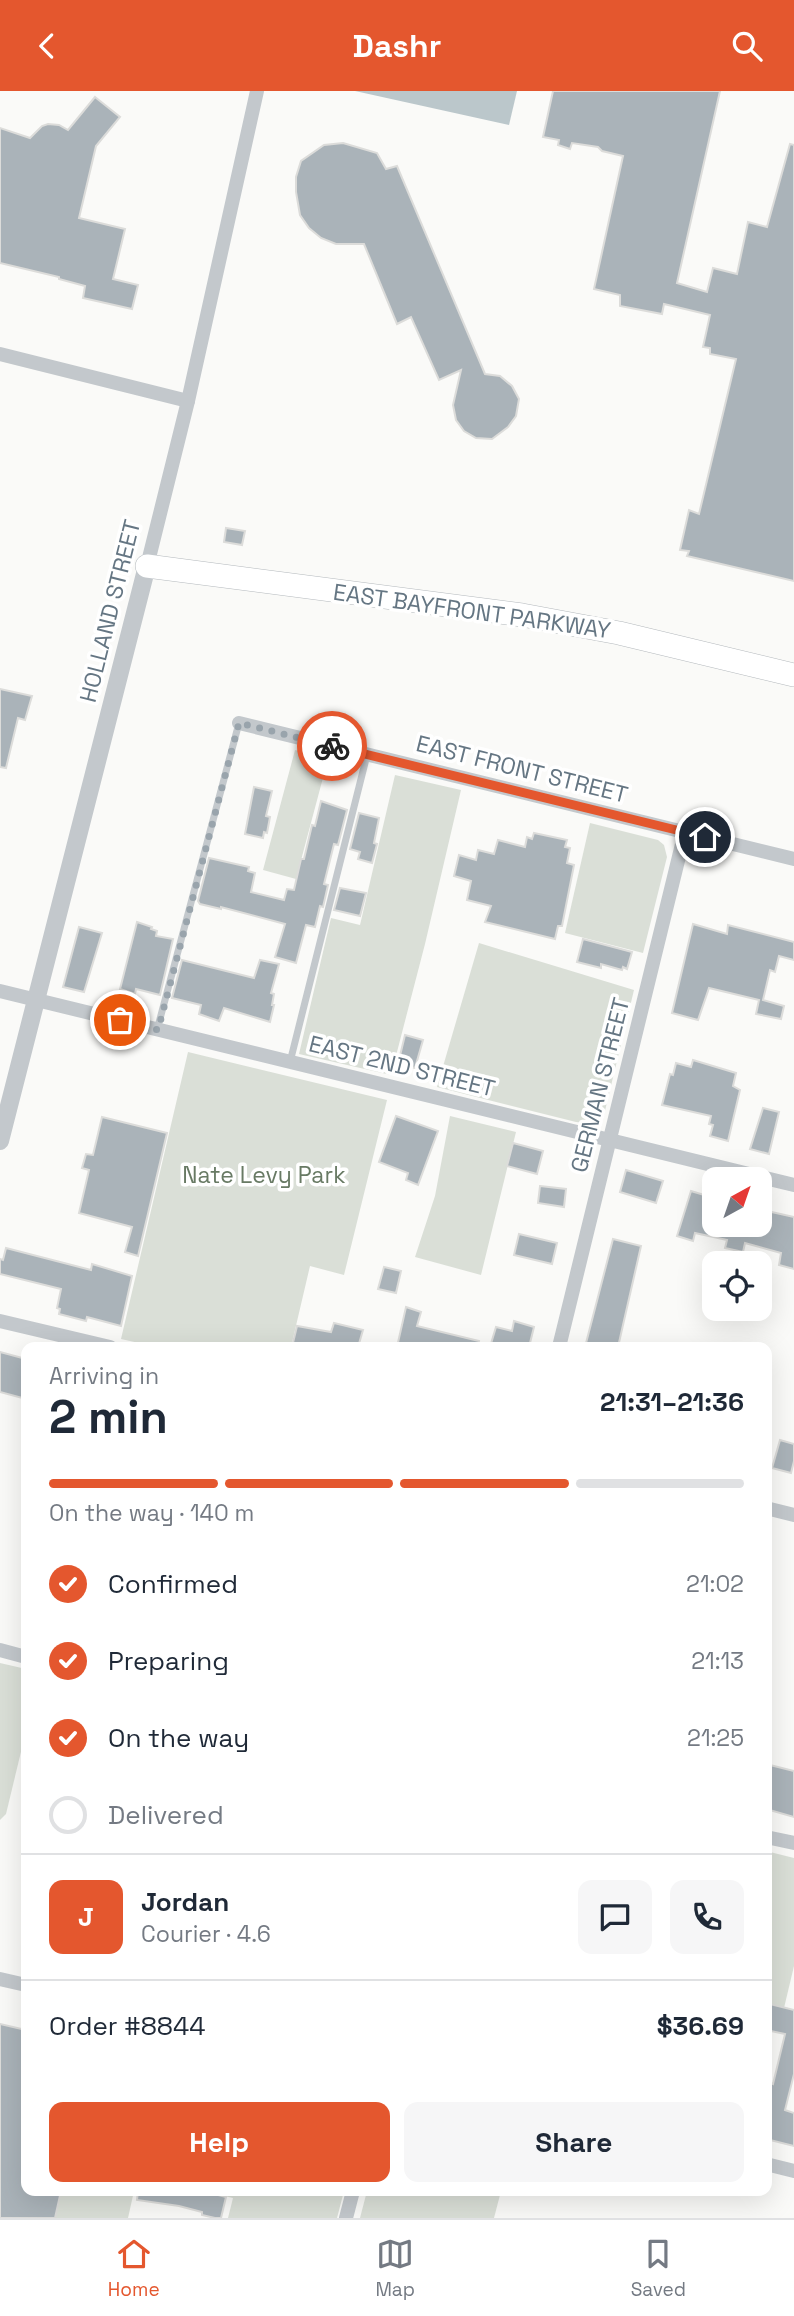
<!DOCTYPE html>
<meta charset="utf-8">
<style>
:root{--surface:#fff;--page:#f6f6f7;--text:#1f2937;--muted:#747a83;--line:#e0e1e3;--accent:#e4572e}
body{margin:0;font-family:"Space Grotesk",sans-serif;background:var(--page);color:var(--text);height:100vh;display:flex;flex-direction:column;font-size:26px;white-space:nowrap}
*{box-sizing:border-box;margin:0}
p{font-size:23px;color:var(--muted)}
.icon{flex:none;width:38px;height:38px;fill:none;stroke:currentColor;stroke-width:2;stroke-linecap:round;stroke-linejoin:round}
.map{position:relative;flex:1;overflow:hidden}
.side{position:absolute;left:21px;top:1251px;width:751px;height:854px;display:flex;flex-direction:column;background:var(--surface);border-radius:14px;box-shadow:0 7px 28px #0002}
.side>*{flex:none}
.needle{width:46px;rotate:40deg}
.buttons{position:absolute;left:702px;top:1076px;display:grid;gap:14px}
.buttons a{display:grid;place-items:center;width:70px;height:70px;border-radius:14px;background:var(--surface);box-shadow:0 7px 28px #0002;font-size:35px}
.pin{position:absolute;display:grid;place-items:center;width:60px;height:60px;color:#fff;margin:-30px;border:4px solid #fff;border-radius:50%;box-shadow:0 2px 7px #0007}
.courier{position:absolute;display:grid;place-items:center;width:70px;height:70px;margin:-35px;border:5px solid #e4572e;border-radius:50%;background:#fff;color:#222;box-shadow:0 2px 9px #0007}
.headline em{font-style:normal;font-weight:700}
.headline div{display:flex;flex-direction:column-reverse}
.headline{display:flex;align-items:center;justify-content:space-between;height:119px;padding:0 28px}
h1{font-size:46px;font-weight:700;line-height:52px}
.bar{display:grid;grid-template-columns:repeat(4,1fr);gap:10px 7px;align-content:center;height:84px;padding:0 28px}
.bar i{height:9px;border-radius:5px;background:var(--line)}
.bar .selected{background:var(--accent)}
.bar p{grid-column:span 4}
.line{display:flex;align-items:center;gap:18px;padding:0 28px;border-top:2px solid var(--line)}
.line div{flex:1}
.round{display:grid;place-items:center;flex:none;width:74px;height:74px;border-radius:14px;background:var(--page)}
ol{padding:0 28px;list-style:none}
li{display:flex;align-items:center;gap:21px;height:77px}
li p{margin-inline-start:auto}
li .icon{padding:7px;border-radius:50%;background:var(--accent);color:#fff;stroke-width:4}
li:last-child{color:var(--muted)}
li i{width:38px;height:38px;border:4px solid var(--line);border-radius:50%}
.cta{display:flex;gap:14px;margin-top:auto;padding:14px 28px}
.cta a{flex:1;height:80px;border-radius:14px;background:var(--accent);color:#fff;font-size:28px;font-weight:700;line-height:80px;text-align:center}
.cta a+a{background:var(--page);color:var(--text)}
header{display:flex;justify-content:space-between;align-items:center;height:91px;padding:0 28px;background:var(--accent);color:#fff;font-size:32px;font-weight:700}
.menu{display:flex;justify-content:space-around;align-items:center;height:98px;border-top:2px solid var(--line);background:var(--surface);font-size:19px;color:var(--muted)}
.menu a{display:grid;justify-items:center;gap:4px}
.menu .selected{color:var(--accent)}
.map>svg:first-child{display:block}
.green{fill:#dadfd7}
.water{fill:#bbc7cb}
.building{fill:#aab3b9;stroke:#dcdcda;stroke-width:2}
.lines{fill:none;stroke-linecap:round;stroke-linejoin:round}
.trunk-casing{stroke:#b4b9bd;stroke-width:24}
.service{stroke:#c3c8cc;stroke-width:7}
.minor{stroke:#c3c8cc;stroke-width:14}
.tertiary{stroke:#c3c8cc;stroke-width:18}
.trunk{stroke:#fff;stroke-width:23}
.done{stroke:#99a4ac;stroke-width:7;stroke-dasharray:0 12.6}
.route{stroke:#e4572e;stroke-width:9}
.labels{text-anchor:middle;stroke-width:7;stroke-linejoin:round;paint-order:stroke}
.street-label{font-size:23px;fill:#657683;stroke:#fff}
.park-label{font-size:23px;fill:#687a64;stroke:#fff}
</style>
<header><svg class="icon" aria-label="back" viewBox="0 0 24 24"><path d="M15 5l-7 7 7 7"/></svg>Dashr<svg class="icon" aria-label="search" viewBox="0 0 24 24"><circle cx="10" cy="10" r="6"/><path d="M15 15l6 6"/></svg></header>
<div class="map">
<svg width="794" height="2127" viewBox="0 0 794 2127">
<rect width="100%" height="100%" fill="#fafaf8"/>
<g class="green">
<polygon points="295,659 328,668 296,788 263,779"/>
<polygon points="395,684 461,699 425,853 391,984 299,963 331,827 360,834"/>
<polygon points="590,732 658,749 664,754 667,766 643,862 565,842"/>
<polygon points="479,852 634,899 604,1024 595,1033 576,1031 437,996"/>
<polygon points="188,961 387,1009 344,1184 310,1175 291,1256 157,1256 121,1248"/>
<polygon points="450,1025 516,1041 481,1184 415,1166 435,1105"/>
<polygon points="0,1572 26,1578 26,1640 6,1723 0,1729"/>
<polygon points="766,1760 794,1767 794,1875 784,1917 767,1912"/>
<polygon points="61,2100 134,2100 128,2127 55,2127"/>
<polygon points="203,2100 344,2100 337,2127 228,2127 233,2107"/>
<polygon points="367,2100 501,2100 494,2127 360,2127"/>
</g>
<polygon class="water" points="355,0 517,0 509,34"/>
<g class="building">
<polygon points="553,0 720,0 677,192 707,201 713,177 737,183 748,131 767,136 790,53 794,54 794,490 687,465 689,460 680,459 689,419 699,423 736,268 710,263 710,257 703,256 710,224 664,213 662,223 620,215 620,204 594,198 623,65 602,60 598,56 572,52 570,58 558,54 559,49 543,46"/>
<polygon points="95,6 120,26 96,55 79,127 125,138 113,188 138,194 132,218 83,207 85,195 59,188 59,186 0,172 0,37 30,47 42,35 48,33 59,34 68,39"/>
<polygon points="343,52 377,62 386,78 397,75 485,283 500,285 512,295 519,308 516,325 508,336 492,348 476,347 464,340 456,329 453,314 461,279 439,289 411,226 397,233 364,153 336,153 321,147 309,137 300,124 296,101 296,86 301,70 324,54"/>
<polygon points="226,437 245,440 242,454 224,451"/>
<polygon points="0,598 32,605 25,629 18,627 6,677 0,676"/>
<polygon points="254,696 272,700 266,725 270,726 267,742 264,741 263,747 245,743"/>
<polygon points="321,710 347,719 338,754 334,753 324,793 328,794 323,816 320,815 315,836 306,834 296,872 275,866 285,833 221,816 221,818 200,813 198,810 209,767 249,776 248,780 255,782 251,801 284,809 287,798 294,799 301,768 304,768 312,734 315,735"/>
<polygon points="359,722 379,727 374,752 377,753 372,772 358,768 360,761 350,758"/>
<polygon points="534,742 567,749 565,756 570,757 567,772 574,774 562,835 558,835 555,848 485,831 491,815 467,809 471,790 454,785 459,764 476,769 478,759 494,763 498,749 525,756 527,746 532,748"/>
<polygon points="340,797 366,802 360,825 334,819"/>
<polygon points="137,831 152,836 151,838 157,840 156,845 173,848 160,904 136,898 135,903 120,898"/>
<polygon points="693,833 727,843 728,834 794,851 794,869 779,865 775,881 770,879 763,909 784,915 781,928 756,923 759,909 709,897 698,929 672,922"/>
<polygon points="79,836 102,842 84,901 63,896"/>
<polygon points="583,848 632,861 627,878 623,876 622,879 601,873 601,877 577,871"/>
<polygon points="182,869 254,887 260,869 279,873 271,902 274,903 272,914 274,914 270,931 224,917 219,930 199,923 201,914 172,907"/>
<polygon points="405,944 423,949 415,977 398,973"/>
<polygon points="693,969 736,982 733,995 740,999 728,1050 710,1045 713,1034 709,1033 711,1025 662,1014 670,983 673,984 676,972 691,976"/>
<polygon points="763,1017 779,1021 769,1063 750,1058"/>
<polygon points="396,1025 438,1040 418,1094 406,1089 408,1082 379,1071"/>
<polygon points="102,1026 167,1042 138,1165 125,1161 132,1136 79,1122 89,1079 82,1077 86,1063 93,1064"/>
<polygon points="513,1052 543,1060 537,1083 507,1075"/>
<polygon points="626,1079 663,1090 656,1112 620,1101"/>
<polygon points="540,1095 566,1098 564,1116 538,1112"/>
<polygon points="691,1100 714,1107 714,1134 764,1134 767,1120 794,1126 794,1178 779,1174 781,1162 745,1152 743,1161 725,1157 727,1149 695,1142 693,1150 677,1145"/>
<polygon points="519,1143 557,1152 552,1173 514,1164"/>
<polygon points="613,1148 641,1155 618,1256 585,1256"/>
<polygon points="6,1157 91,1179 92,1173 132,1185 121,1235 87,1226 86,1230 59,1223 60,1218 57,1217 61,1198 0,1183 0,1168 3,1169"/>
<polygon points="384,1176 401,1180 396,1202 378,1198"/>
<polygon points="406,1216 421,1221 417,1235 479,1250 478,1256 397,1256"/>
<polygon points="514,1230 534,1236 529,1256 490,1256 496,1236 512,1240"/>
<polygon points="334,1232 363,1239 358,1256 292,1256 297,1235 331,1241"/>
<polygon points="0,1261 26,1268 26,1308 0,1301"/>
<polygon points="780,1349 794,1353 794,1370 791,1382 772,1377"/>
<polygon points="766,1673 794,1680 794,1726 766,1718"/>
<polygon points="766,1912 794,1919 794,1983 785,2019 794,2022 794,2055 766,2048 766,1999 769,2000 771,1992 773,1993 785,1943 766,1939"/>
<polygon points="0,1933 26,1939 26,2100 61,2100 55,2127 0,2127"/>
<polygon points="138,2100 203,2100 226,2106 221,2127 215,2127 202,2124 202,2121 179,2115 137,2109"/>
</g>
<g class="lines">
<g class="trunk-casing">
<polyline id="trunk" points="147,475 522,524 619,542 794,584"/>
</g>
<g class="service">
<polyline points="157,939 239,632"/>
<polyline points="290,971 367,664"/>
</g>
<g class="minor">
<polyline points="0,263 188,310"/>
<polyline points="147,475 188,310 257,0"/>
<polyline points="239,632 794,768"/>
<polyline points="0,900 794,1094"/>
<polyline points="0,1230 110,1256"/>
<polyline points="559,1256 685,741"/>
<polyline points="766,1417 794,1424"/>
<polyline points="0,1559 26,1566"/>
<polyline points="766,1746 794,1752"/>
<polyline points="0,1888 26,1894"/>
<polyline points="766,2073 794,2080"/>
<polyline points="346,2127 353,2100"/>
</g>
<polyline class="tertiary" points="0,1050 147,475"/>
<use href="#trunk" class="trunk"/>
</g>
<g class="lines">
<polyline class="done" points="120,929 158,939 239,632 332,655"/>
<polyline class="route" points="332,655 705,746"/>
</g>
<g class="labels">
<g class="street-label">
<text transform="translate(110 520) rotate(-76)" y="8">HOLLAND STREET</text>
<text transform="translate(472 520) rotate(8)" y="8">EAST BAYFRONT PARKWAY</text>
<text transform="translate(522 678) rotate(14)" y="8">EAST FRONT STREET</text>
<text transform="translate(402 975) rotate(14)" y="8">EAST 2ND STREET</text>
<text transform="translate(600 994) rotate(-76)" y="8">GERMAN STREET</text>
</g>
<g class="park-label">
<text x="264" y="1092">Nate Levy Park</text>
</g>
</g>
</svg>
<div class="buttons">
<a><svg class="needle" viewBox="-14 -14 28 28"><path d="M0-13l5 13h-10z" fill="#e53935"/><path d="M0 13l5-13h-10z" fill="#747a83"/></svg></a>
<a><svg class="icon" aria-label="locate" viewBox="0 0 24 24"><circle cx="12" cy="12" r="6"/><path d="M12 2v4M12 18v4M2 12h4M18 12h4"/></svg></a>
</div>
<div class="pin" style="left:120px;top:929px;background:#ea580c"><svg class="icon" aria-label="bag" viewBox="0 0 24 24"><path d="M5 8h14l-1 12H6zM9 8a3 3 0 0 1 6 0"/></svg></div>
<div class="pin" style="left:705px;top:746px;background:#1f2937"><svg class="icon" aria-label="home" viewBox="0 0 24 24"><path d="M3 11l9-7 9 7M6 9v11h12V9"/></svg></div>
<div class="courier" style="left:332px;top:655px"><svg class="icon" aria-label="bike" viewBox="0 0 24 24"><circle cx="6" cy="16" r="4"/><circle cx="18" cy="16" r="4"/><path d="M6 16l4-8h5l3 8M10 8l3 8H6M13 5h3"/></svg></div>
<section class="side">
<div class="headline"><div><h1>2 min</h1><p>Arriving in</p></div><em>21:31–21:36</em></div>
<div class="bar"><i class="selected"></i><i class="selected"></i><i class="selected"></i><i></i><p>On the way · 140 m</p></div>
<ol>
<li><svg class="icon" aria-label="check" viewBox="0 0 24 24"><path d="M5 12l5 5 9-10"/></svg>Confirmed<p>21:02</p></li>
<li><svg class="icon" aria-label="check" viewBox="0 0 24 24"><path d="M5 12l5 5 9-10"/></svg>Preparing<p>21:13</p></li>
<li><svg class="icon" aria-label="check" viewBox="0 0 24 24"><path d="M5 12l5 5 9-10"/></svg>On the way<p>21:25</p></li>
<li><i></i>Delivered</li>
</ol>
<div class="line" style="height:126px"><b class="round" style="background:var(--accent);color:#fff">J</b><div><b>Jordan</b><p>Courier · 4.6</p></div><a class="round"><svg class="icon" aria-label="chat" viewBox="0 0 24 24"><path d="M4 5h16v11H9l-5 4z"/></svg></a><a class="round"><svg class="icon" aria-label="phone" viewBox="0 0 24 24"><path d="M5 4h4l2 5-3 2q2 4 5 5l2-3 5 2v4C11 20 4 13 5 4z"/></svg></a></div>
<div class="line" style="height:91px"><div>Order #8844</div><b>$36.69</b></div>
<div class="cta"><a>Help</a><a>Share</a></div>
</section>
</div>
<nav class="menu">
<a class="selected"><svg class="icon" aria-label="home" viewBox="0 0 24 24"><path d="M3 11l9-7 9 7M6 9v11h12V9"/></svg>Home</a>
<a><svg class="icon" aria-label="map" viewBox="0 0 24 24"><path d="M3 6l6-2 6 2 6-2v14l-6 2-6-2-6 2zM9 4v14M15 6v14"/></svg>Map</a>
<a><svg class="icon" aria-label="saved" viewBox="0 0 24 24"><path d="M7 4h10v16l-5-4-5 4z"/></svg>Saved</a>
</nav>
